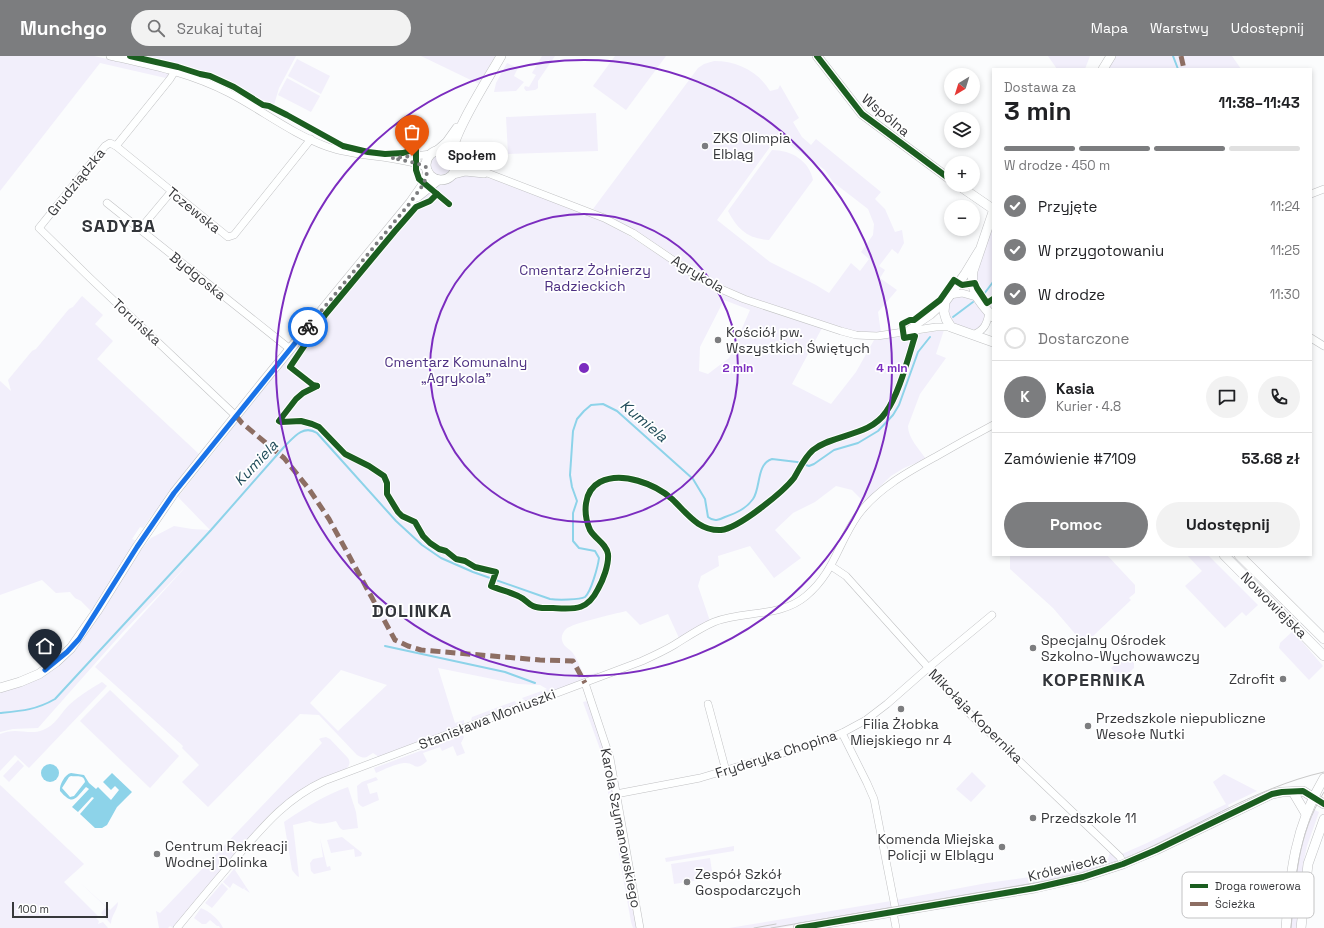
<!DOCTYPE html>
<html lang="pl">
<meta charset="utf-8">
<style>
:root{--surface:#fff;--page:#f2f2f2;--text:#202124;--muted:#757577;--line:#e0e0e0;--accent:#7c7d7f}
body{margin:0;font-family:"Space Grotesk",sans-serif;background:var(--page);color:var(--text);height:100vh;display:flex;flex-direction:column;font-size:15px;white-space:nowrap}
*{box-sizing:border-box;margin:0}
p{font-size:13px;color:var(--muted)}
.icon{flex:none;width:22px;height:22px;fill:none;stroke:currentColor;stroke-width:2;stroke-linecap:round;stroke-linejoin:round}
.map{position:relative;flex:1;overflow:hidden}
.side{position:absolute;left:992px;top:12px;width:320px;height:488px;display:flex;flex-direction:column;background:var(--surface);border-radius:0px;box-shadow:0 2px 6px #0003}
.side>*{flex:none}
.needle{width:26px;rotate:218deg}
.tools{position:absolute;left:944px;top:12px;display:grid;gap:8px}
.tools a{display:grid;place-items:center;width:36px;height:36px;border-radius:50%;background:var(--surface);box-shadow:0 2px 6px #0003;font-size:20px}
.scale{position:absolute;left:12px;bottom:10px;width:96px;box-sizing:border-box;padding-left:4px;border:2px solid #37383b;border-top:0;font-size:11px;line-height:14px;white-space:nowrap;color:#37383b;-webkit-text-stroke:3px #fff;paint-order:stroke}
.pin{position:absolute;display:grid;place-items:center;width:34px;height:34px;color:#fff;margin:-41px -17px;border-radius:50% 50% 50% 0;rotate:-45deg;box-shadow:0 0 4px #0007}
.pin .icon{rotate:45deg}
.courier{position:absolute;display:grid;place-items:center;width:40px;height:40px;margin:-20px;border:3px solid #1a73e8;border-radius:50%;background:#fff;color:#222;box-shadow:0 1px 5px #0007}
.bubble{position:absolute;height:28px;border-radius:14px;background:var(--surface);box-shadow:0 2px 6px #0003;font-size:13px;font-weight:600;line-height:28px;text-align:center}
.overview em{font-style:normal;font-weight:600}
.overview div{display:flex;flex-direction:column-reverse}
.overview{display:flex;align-items:center;justify-content:space-between;height:68px;padding:0 12px}
h1{font-size:26px;font-weight:600;line-height:30px}
.bar{display:grid;grid-template-columns:repeat(4,1fr);gap:6px 4px;align-content:center;height:48px;padding:0 12px}
.bar i{height:5px;border-radius:3px;background:var(--line)}
.bar .current{background:var(--accent)}
.bar p{grid-column:span 4}
.line{display:flex;align-items:center;gap:10px;padding:0 12px;border-top:1px solid var(--line)}
.line div{flex:1}
.round{display:grid;place-items:center;flex:none;width:42px;height:42px;border-radius:21px;background:var(--page)}
ol{padding:0 12px;list-style:none}
li{display:flex;align-items:center;gap:12px;height:44px}
li p{margin-inline-start:auto}
li .icon{padding:4px;border-radius:50%;background:var(--accent);color:#fff;stroke-width:4}
li:last-child{color:var(--muted)}
li i{width:22px;height:22px;border:2px solid var(--line);border-radius:50%}
.cta{display:flex;gap:8px;margin-top:auto;padding:8px 12px}
.cta a{flex:1;height:46px;border-radius:24px;background:var(--accent);color:#fff;font-size:16px;font-weight:600;line-height:46px;text-align:center}
.cta a+a{background:var(--page);color:var(--text)}
header{display:flex;align-items:center;gap:24px;box-sizing:border-box;height:56px;padding:0 20px;background:var(--accent);color:#fff}
header strong{font-size:19px}
nav{display:flex;gap:22px;margin-inline-start:auto;font-size:14px}
.search{width:280px;height:36px;background:var(--page);display:flex;align-items:center;gap:10px;box-sizing:border-box;padding:0 14px;border-radius:22px;color:var(--muted);font-size:15px}
.map>svg:first-child{display:block}
.green{fill:#f2effb;fill-rule:evenodd}
.water{fill:#8dd3e9;fill-rule:evenodd}
.lines{fill:none;stroke-linecap:round;stroke-linejoin:round}
.stream{stroke:#8dd3e9;stroke-width:2}
.street-casing{stroke:#c0c1c3;stroke-width:8}
.secondary-casing{stroke:#c0c1c3;stroke-width:10}
.street{stroke:#feffff;stroke-width:7}
.secondary{stroke:#feffff;stroke-width:9}
.tram{stroke:#c9c9c9;stroke-width:1}
.quiet{stroke:#8d6e63;stroke-width:5;stroke-dasharray:10 5;stroke-linecap:butt}
.cycleway-casing{stroke:#fff;stroke-width:8}
.cycleway{stroke:#1b5e20;stroke-width:6}
.done{stroke:#7c7d7f;stroke-width:4;stroke-dasharray:0 7.2}
.route{stroke:#1a73e8;stroke-width:5}
.ring{fill:none;stroke:#7b2cbf;stroke-width:2}
.poi-dot{fill:#7c7d7f;stroke:#fff;stroke-width:1.5}
.labels{text-anchor:middle;stroke-width:3.5;stroke-linejoin:round;paint-order:stroke}
.street-label{font-size:14px;fill:#37383b;stroke:#fff}
.poi-label{font-size:14px;fill:#37383b;stroke:#fff;text-anchor:start}
.park-label{font-size:14px;fill:#4d3082;stroke:#fff}
.water-label{font-size:15px;font-style:italic;fill:#224d5b;stroke:#fff}
.district-label{font-size:18px;font-weight:bold;letter-spacing:1px;fill:#32353a;stroke:#fff}
.key{fill:#fff;stroke:#c3c3c4;stroke-width:1}
.key-label{font-size:11px;fill:#37383b}
.centre{fill:#7b2cbf;stroke:#fff;stroke-width:2}
.ring-label{font-size:12px;text-anchor:middle;font-weight:bold;fill:#7b2cbf;stroke:#fff;stroke-width:3.5;stroke-linejoin:round;paint-order:stroke}
</style>
<header>
<strong>Munchgo</strong>
<div class="search"><svg class="icon" aria-label="search" viewBox="0 0 24 24"><circle cx="10" cy="10" r="6"/><path d="M15 15l6 6"/></svg>Szukaj tutaj</div>
<nav><a>Mapa</a><a>Warstwy</a><a>Udostępnij</a></nav>
</header>
<div class="map">
<svg width="1324" height="872" viewBox="0 0 1324 872">
<rect width="100%" height="100%" fill="#fbfcfd"/>
<g class="green">
<polygon points="0,0 94,0 174,18 170,23 100,7 0,135"/>
<path d="M126,0h170l-17,32 -5,17h-4l-4,6c-20,-12 -40,-25 -62,-34 -25,-10 -52,-15 -78,-21z"/>
<polygon points="421,0 495,0 479,28"/>
<polygon points="542,0 555,0 538,25 538,32 535,34 526,35 524,32 525,30 529,31 536,19 532,17"/>
<polygon points="615,0 666,0 626,54 593,30"/>
<polygon points="1048,0 1090,0 1085,13 1057,13"/>
<polygon points="1115,0 1232,0 1241,13 1108,13"/>
<polygon points="297,3 330,20 321,38 288,20"/>
<path d="M714,5c23,0 44,10 56,30l8,-2 2,-4 19,33 -6,4 9,15 9,8 5,-6 65,53 -6,7 10,10 10,23 7,-2 2,13 -6,11 -6,-5 -13,17 6,4 -5,8 17,12 -19,22 3,21 -28,-2 -107,-35 -34,-16 -68,-44 -51,-27 105,-141 6,-4zM778,80l47,34 8,12 35,27 6,15 -1,11 -12,17 8,7 -9,12 -9,-8 -22,30 -13,-8 -46,-23 -53,-42z"/>
<polygon points="507,7 518,12 514,20 524,26 516,35 494,36 496,27"/>
<polygon points="287,22 320,40 311,56 278,39"/>
<polygon points="596,57 598,95 508,98 506,61"/>
<path d="M772,94c20,0 37,11 41,30l-44,60c-21,-1 -32,-11 -41,-29z"/>
<circle cx="441" cy="109" r="10"/>
<path d="M460,119h17l15,4c39,14 79,27 116,45 39,20 72,49 111,68 33,16 69,25 103,36l-30,56 39,20 25,-32 18,-32 18,-2 52,-8 -8,24 10,4 -26,36 -12,32c0,12 11,23 18,33l-22,9 -13,8 -27,26 -12,-12 -16,-4 -21,16 -22,11 -18,17 26,28 -27,20 -24,-32 -32,10 1,10 -18,10 -3,10 12,35 -31,17 -11,-24 -28,11 -14,-14c-12,3 -53,12 -60,18 -3,3 -5,7 -4,11 1,6 6,8 10,12 5,6 9,17 13,25l13,-5 1,2 -12,4h-1v1l-60,23 -4,-4 25,-9 -7,-4 -22,-1 -80,-16 17,55 9,-3v4l-85,33 -6,-4c-7,4 -7,7 -16,2l-38,-40 -19,-1 -92,93 -26,-25 17,-17 -17,-17 1,-2 -88,-79 94,-104 -66,69 -85,96 -25,1 -13,3v-41l57,-25 10,-8 20,-26 48,-75 16,-19 23,-12 18,3 18,1 -32,-33 47,-59 5,-9 172,-214 22,-21 15,-10 9,-2zM724,244l26,10 -21,48 -21,16 -9,-3 1,-24zM341,614l46,15 -49,46 -28,-28z"/>
<polygon points="993,167 993,257 979,237 975,219"/>
<polygon points="82,240 103,259 95,268 113,285 97,303 200,399 157,455 152,459 143,472 140,471 132,483 137,485 92,556 81,545 75,542 70,536 56,537 42,524 0,539 0,325 11,335 8,324 32,295 36,293 69,253 73,251"/>
<path d="M959,240l15,3 11,15v7l-8,8c-8,1 -22,-3 -26,-10 -3,-3 -3,-8 -4,-12l5,-7z"/>
<polygon points="1010,499 1107,499 1135,529 1135,537 1129,542 1131,544 1092,581 1088,582 1083,587 1053,552 1010,513"/>
<polygon points="1187,499 1208,499 1258,549 1246,560 1242,556 1225,572 1185,530 1202,515"/>
<polygon points="1293,575 1323,610 1309,624 1279,592 1280,587"/>
<polygon points="1124,600 1134,607 1134,612 1121,624 1111,612"/>
<path d="M102,626l5,4 -78,82 -14,-13 -15,16v-37c5,-2 10,-3 15,-3 10,0 18,3 28,-1 13,-5 17,-16 26,-25 10,-9 21,-16 33,-23z"/>
<polygon points="110,634 179,700 150,732 80,665"/>
<polygon points="515,645 517,649 474,665 471,664 472,661"/>
<polygon points="587,645 605,696 637,872 633,872 631,866 601,696 583,646"/>
<path d="M463,679l1,2 -3,6 4,10 -8,3 -4,-10 -11,5 -2,-4 -17,6 4,8c-13,12 -11,1 -23,2 -9,1 -19,6 -28,10l-2,-5z"/>
<path d="M326,681l4,2 18,19c3,5 1,8 -2,11l-42,19 -17,12 -16,13 -98,115 -3,-2 -2,2h-9l-3,-17 4,2 162,-170 -3,-4 2,-1z"/>
<polygon points="18,704 24,710 9,726 3,720"/>
<polygon points="972,716 986,730 971,746 956,733"/>
<polygon points="1224,718 1257,735 1228,749 1230,754 1154,791 1126,802 1122,798 1147,787 1226,748 1213,726"/>
<polygon points="376,721 378,724 367,728 370,738 377,736 379,744 363,751 361,750 358,747 357,730 362,726"/>
<polygon points="0,729 84,808 64,826 98,860 96,862 99,865 98,868 103,866 108,872 0,872"/>
<path d="M348,731l8,25 2,16 -15,2 -3,-2 -4,-7c-9,2 -17,5 -26,0l-17,4 6,52 -2,-1 -5,-6 -8,-48c21,-14 40,-27 64,-35z"/>
<polygon points="1313,753 1319,756 1307,790 1304,804 1297,872 1289,872 1295,807 1308,764"/>
<polygon points="342,781 362,797 361,800 355,801 354,793 331,797 327,784"/>
<polygon points="320,782 327,811 330,810 331,814 314,818 311,815 310,807 313,803 323,801"/>
<polygon points="734,790 734,795 666,806 665,802"/>
<polygon points="1110,796 1119,806 1067,822 900,851 896,844 987,827 1051,818 1108,803"/>
<polygon points="710,802 713,822 674,828 671,808"/>
<polygon points="239,807 240,808 235,814 250,837 244,833 246,831 243,833 233,827 230,832 223,826"/>
<path d="M76,823l34,31 8,-8c0,8 -7,13 -7,22l-10,-11 5,-6z"/>
<polygon points="222,827 228,833 212,852 205,847"/>
<polygon points="891,845 891,852 889,853 779,872 729,872"/>
<path d="M201,852c8,3 19,12 22,20h-3l-1,-2h-2l-7,-6 -4,4h-4l-8,-6z"/>
</g>
<g class="water">
<circle cx="50" cy="717" r="9"/>
<path d="M71,717l13,2 5,8 7,6 2,-2 13,13 8,-10 -4,-4 -4,4 -8,-8 9,-9 20,19 -15,15 -10,18 -5,3h-7l-15,-14 14,-16 -2,-1 -14,15 -6,-5 17,-18 -3,-2c-11,12 -13,19 -26,4 -1,-6 5,-17 11,-18zM71,720c6,1 13,-2 14,6l-11,14 -4,1 -8,-9 7,-11z"/>
</g>
<g class="lines">
<g class="stream">
<polyline points="1173,0 1178,13"/>
<polyline points="984,238 993,226"/>
<polyline points="953,261 973,246"/>
<polyline points="385,590 505,616 535,627"/>
<path d="M0,657c21,-2 36,-3 55,-14l156,-169 73,-83c9,-9 19,-23 33,-14l79,88 26,24 19,13 32,14 77,27c7,1 30,1 35,-2 6,-5 13,-31 14,-39l-4,-7 -16,-3 -6,-7v-28l4,-12 -5,-14 -2,-12 3,-44 4,-12 7,-8 7,-6 12,-1 14,7 76,68 12,20 3,18c6,5 11,3 17,0 11,-4 21,-8 28,-18 8,-11 3,-35 19,-40l25,3 12,4 5,-2 20,-14 24,-7 20,-12 15,-16 6,-10 19,-53 12,-15"/>
</g>
<g class="street-casing">
<g id="street">
<path d="M110,0c40,9 81,17 119,37 33,17 63,41 99,54 32,11 67,8 98,20"/>
<polyline points="175,15 170,23 116,90 110,87 105,90 39,172 90,222 236,360"/>
<polyline points="116,90 228,181 234,179 311,83"/>
<polyline points="398,102 431,98"/>
<polyline points="456,105 604,162 633,177 698,221 721,233 744,243 841,275 856,279 877,280 936,271 951,271"/>
<polyline points="453,119 465,116 484,118"/>
<polyline points="1311,138 1324,133"/>
<polyline points="107,147 290,293"/>
<polyline points="140,173 171,136"/>
<polyline points="950,239 962,237 976,241"/>
<polyline points="910,273 931,259 945,246"/>
<path d="M972,279c12,-4 15,-11 17,-22"/>
<polyline points="1311,282 1324,290"/>
<polyline points="831,510 846,520 971,659 1120,801 1123,808"/>
<polyline points="585,627 610,702 640,872"/>
<polyline points="708,648 726,715"/>
<polyline points="842,677 867,727 874,743 896,856"/>
<polyline points="616,738 700,722 817,687 842,677 866,664 887,648 928,612 992,559"/>
<polyline points="893,856 896,872"/>
<path d="M177,872c19,-23 38,-46 57,-68 28,-32 51,-61 90,-79l318,-120c11,-5 22,-10 32,-16 13,-8 26,-17 40,-23 30,-12 66,-4 92,-26 28,-23 32,-53 52,-81 20,-27 50,-43 79,-59 19,-11 37,-21 56,-31"/>
</g>
</g>
<g class="secondary-casing">
<g id="secondary">
<polyline points="817,0 862,58 951,124"/>
<polyline points="1103,13 1111,0"/>
<circle cx="441" cy="109" r="15"/>
<polyline points="438,94 447,86 457,72"/>
<path d="M453,98c-3,-17 38,-80 48,-98"/>
<polyline points="958,129 993,153"/>
<polyline points="417,141 438,124"/>
<path d="M993,156l-20,59c-3,21 7,32 20,46"/>
<polyline points="979,195 965,218 945,246 944,256 946,263 951,271 993,286"/>
<polyline points="1224,499 1324,600"/>
<polyline points="1239,499 1324,583"/>
<polyline points="0,632 20,626 39,618 56,606 71,592 97,555 137,491 174,437 263,326 410,147 424,127 428,116"/>
<polyline points="1293,736 1306,758"/>
<polyline points="798,872 1035,832 1083,821 1123,808 1156,794 1272,738 1282,736 1303,735 1324,748"/>
<path d="M1286,872c4,-54 9,-102 38,-150"/>
<polyline points="1301,872 1308,808 1324,763"/>
</g>
</g>
<use href="#street" class="street"/>
<use href="#secondary" class="secondary"/>
<g class="tram">
<polyline points="754,872 776,868"/>
<path d="M771,872l275,-47c26,-5 52,-11 76,-21 67,-28 131,-72 202,-88"/>
<path d="M1291,872c5,-50 6,-92 33,-136"/>
</g>
<g class="quiet">
<polyline points="1181,0 1184,13"/>
<polyline points="236,360 242,367 284,402 309,433 329,463 395,584 408,590 421,594 540,604 573,605 585,627"/>
</g>
<g class="cycleway-casing">
<g id="cycleway">
<polyline points="130,0 178,11 200,18 210,20 234,31 263,49 269,50 287,59 343,90 368,96 385,98 403,97 416,93 416,114 419,123 449,148"/>
<polyline points="817,0 862,58 951,124"/>
<path d="M317,330l-14,7 -7,6 -17,22 2,1 20,-1 11,3 7,3 26,27 24,12 15,10 3,7v11l11,18 4,4 13,6 8,14 7,7 9,6 7,2 10,8 9,2 10,6 21,5 -5,14c9,4 20,6 29,11 5,2 8,7 13,9 6,3 14,2 20,2 22,1 34,3 45,-19 5,-9 11,-24 10,-35 -2,-11 -13,-15 -18,-24 -7,-16 -7,-39 10,-48 22,-11 55,2 72,17 15,14 26,32 49,31 18,-2 62,-38 73,-52 6,-10 10,-20 19,-28 22,-17 56,-13 73,-38 13,-18 22,-54 29,-76l-11,2 -2,-14 8,-4h4l26,-20 14,-20 8,5 13,-2 2,5 10,15 6,-4"/>
<polyline points="317,330 313,329 290,311 325,259 395,175 416,151 430,145 437,138"/>
<polyline points="798,872 1035,832 1083,821 1123,808 1156,794 1272,738 1282,736 1303,735 1324,748"/>
</g>
</g>
<use href="#cycleway" class="cycleway"/>
</g>
<g class="lines">
<path class="done" d="M308,271l102,-124c7,-11 20,-23 16,-36l-10,-4 -24,-5 20,-2"/>
<polyline class="route" points="45,614 67,596 79,583 137,491 174,437 308,271"/>
</g>
<g class="ring">
<circle cx="584" cy="312" r="154"/>
<circle cx="584" cy="312" r="308"/>
</g>
<g class="poi-dot">
<circle cx="705" cy="90" r="4"/>
<circle cx="718" cy="284" r="4"/>
<circle cx="1033" cy="592" r="4"/>
<circle cx="1283" cy="623" r="4"/>
<circle cx="901" cy="653" r="4"/>
<circle cx="1088" cy="670" r="4"/>
<circle cx="1033" cy="762" r="4"/>
<circle cx="1002" cy="791" r="4"/>
<circle cx="157" cy="798" r="4"/>
<circle cx="687" cy="826" r="4"/>
</g>
<g class="labels">
<g class="street-label">
<text transform="translate(886 59) rotate(40)" y="5">Wspólna</text>
<text transform="translate(76 126) rotate(-51)" y="5">Grudziądzka</text>
<text transform="translate(194 154) rotate(39)" y="5">Tczewska</text>
<text transform="translate(698 218) rotate(31)" y="5">Agrykola</text>
<text transform="translate(198 220) rotate(39)" y="5">Bydgoska</text>
<text transform="translate(137 266) rotate(43)" y="5">Toruńska</text>
<text transform="translate(1274 549) rotate(45)" y="5">Nowowiejska</text>
<text transform="translate(976 660) rotate(45)" y="5">Mikołaja Kopernika</text>
<text transform="translate(487 663) rotate(-21)" y="5">Stanisława Moniuszki</text>
<text transform="translate(776 698) rotate(-18)" y="5">Fryderyka Chopina</text>
<text transform="translate(621 772) rotate(79)" y="5">Karola Szymanowskiego</text>
<text transform="translate(1067 811) rotate(-14)" y="5">Królewiecka</text>
</g>
<g class="poi-label">
<text x="713" y="87">ZKS Olimpia<tspan x="713" dy="16">Elbląg</tspan></text>
<text x="726" y="281">Kościół pw.<tspan x="726" dy="16">Wszystkich Świętych</tspan></text>
<text x="1041" y="589">Specjalny Ośrodek<tspan x="1041" dy="16">Szkolno-Wychowawczy</tspan></text>
<text x="1275" y="628" text-anchor="end">Zdrofit</text>
<text x="1096" y="667">Przedszkole niepubliczne<tspan x="1096" dy="16">Wesołe Nutki</tspan></text>
<text x="901" y="673" text-anchor="middle">Filia Żłobka<tspan x="901" dy="16">Miejskiego nr 4</tspan></text>
<text x="1041" y="767">Przedszkole 11</text>
<text x="994" y="788" text-anchor="end">Komenda Miejska<tspan x="994" dy="16">Policji w Elblągu</tspan></text>
<text x="165" y="795">Centrum Rekreacji<tspan x="165" dy="16">Wodnej Dolinka</tspan></text>
<text x="695" y="823">Zespół Szkół<tspan x="695" dy="16">Gospodarczych</tspan></text>
</g>
<g class="park-label">
<text x="585" y="219">Cmentarz Żołnierzy<tspan x="585" dy="16">Radzieckich</tspan></text>
<text x="456" y="311">Cmentarz Komunalny<tspan x="456" dy="16">„Agrykola”</tspan></text>
</g>
<g class="water-label">
<text transform="translate(644 365) rotate(40)" y="5">Kumiela</text>
<text transform="translate(256 407) rotate(-47)" y="5">Kumiela</text>
</g>
<g class="district-label">
<text x="119" y="176">SADYBA</text>
<text x="412" y="561">DOLINKA</text>
<text x="1094" y="630">KOPERNIKA</text>
</g>
</g>
<rect x="1182" y="816" width="132" height="46" rx="6" class="key"/>
<rect x="1190" y="828" width="18" height="4" fill="#1b5e20"/>
<rect x="1190" y="846" width="18" height="4" fill="#8d6e63"/>
<g class="key-label">
<text x="1215" y="834">Droga rowerowa</text>
<text x="1215" y="852">Ścieżka</text>
</g>
<circle cx="584" cy="312" r="6" class="centre"/>
<g class="ring-label">
<text x="738" y="316">2 min</text>
<text x="892" y="316">4 min</text>
</g>
</svg>
<div class="tools">
<a><svg class="needle" viewBox="-14 -14 28 28"><path d="M0-13l5 13h-10z" fill="#e53935"/><path d="M0 13l5-13h-10z" fill="#757577"/></svg></a>
<a><svg class="icon" aria-label="layers" viewBox="0 0 24 24"><path d="M12 4l9 5-9 5-9-5zM3 14l9 5 9-5"/></svg></a>
<a>+</a>
<a>−</a>
</div>
<div class="scale">100 m</div>
<div class="pin" style="left:412px;top:100px;background:#ea580c"><svg class="icon" aria-label="bag" viewBox="0 0 24 24"><path d="M5 8h14l-1 12H6zM9 8a3 3 0 0 1 6 0"/></svg></div>
<div class="pin" style="left:45px;top:614px;background:#1f2937"><svg class="icon" aria-label="home" viewBox="0 0 24 24"><path d="M3 11l9-7 9 7M6 9v11h12V9"/></svg></div>
<div class="courier" style="left:308px;top:271px"><svg class="icon" aria-label="bike" viewBox="0 0 24 24"><circle cx="6" cy="16" r="4"/><circle cx="18" cy="16" r="4"/><path d="M6 16l4-8h5l3 8M10 8l3 8H6M13 5h3"/></svg></div>
<div class="bubble" style="left:436px;top:86px;width:72px">Społem</div>
<section class="side">
<div class="overview"><div><h1>3 min</h1><p>Dostawa za</p></div><em>11:38–11:43</em></div>
<div class="bar"><i class="current"></i><i class="current"></i><i class="current"></i><i></i><p>W drodze · 450 m</p></div>
<ol>
<li><svg class="icon" aria-label="check" viewBox="0 0 24 24"><path d="M5 12l5 5 9-10"/></svg>Przyjęte<p>11:24</p></li>
<li><svg class="icon" aria-label="check" viewBox="0 0 24 24"><path d="M5 12l5 5 9-10"/></svg>W przygotowaniu<p>11:25</p></li>
<li><svg class="icon" aria-label="check" viewBox="0 0 24 24"><path d="M5 12l5 5 9-10"/></svg>W drodze<p>11:30</p></li>
<li><i></i>Dostarczone</li>
</ol>
<div class="line" style="height:72px"><b class="round" style="background:var(--accent);color:#fff">K</b><div><b>Kasia</b><p>Kurier · 4.8</p></div><a class="round"><svg class="icon" aria-label="chat" viewBox="0 0 24 24"><path d="M4 5h16v11H9l-5 4z"/></svg></a><a class="round"><svg class="icon" aria-label="phone" viewBox="0 0 24 24"><path d="M5 4h4l2 5-3 2q2 4 5 5l2-3 5 2v4C11 20 4 13 5 4z"/></svg></a></div>
<div class="line" style="height:52px"><div>Zamówienie #7109</div><b>53.68 zł</b></div>
<div class="cta"><a>Pomoc</a><a>Udostępnij</a></div>
</section>
</div>
